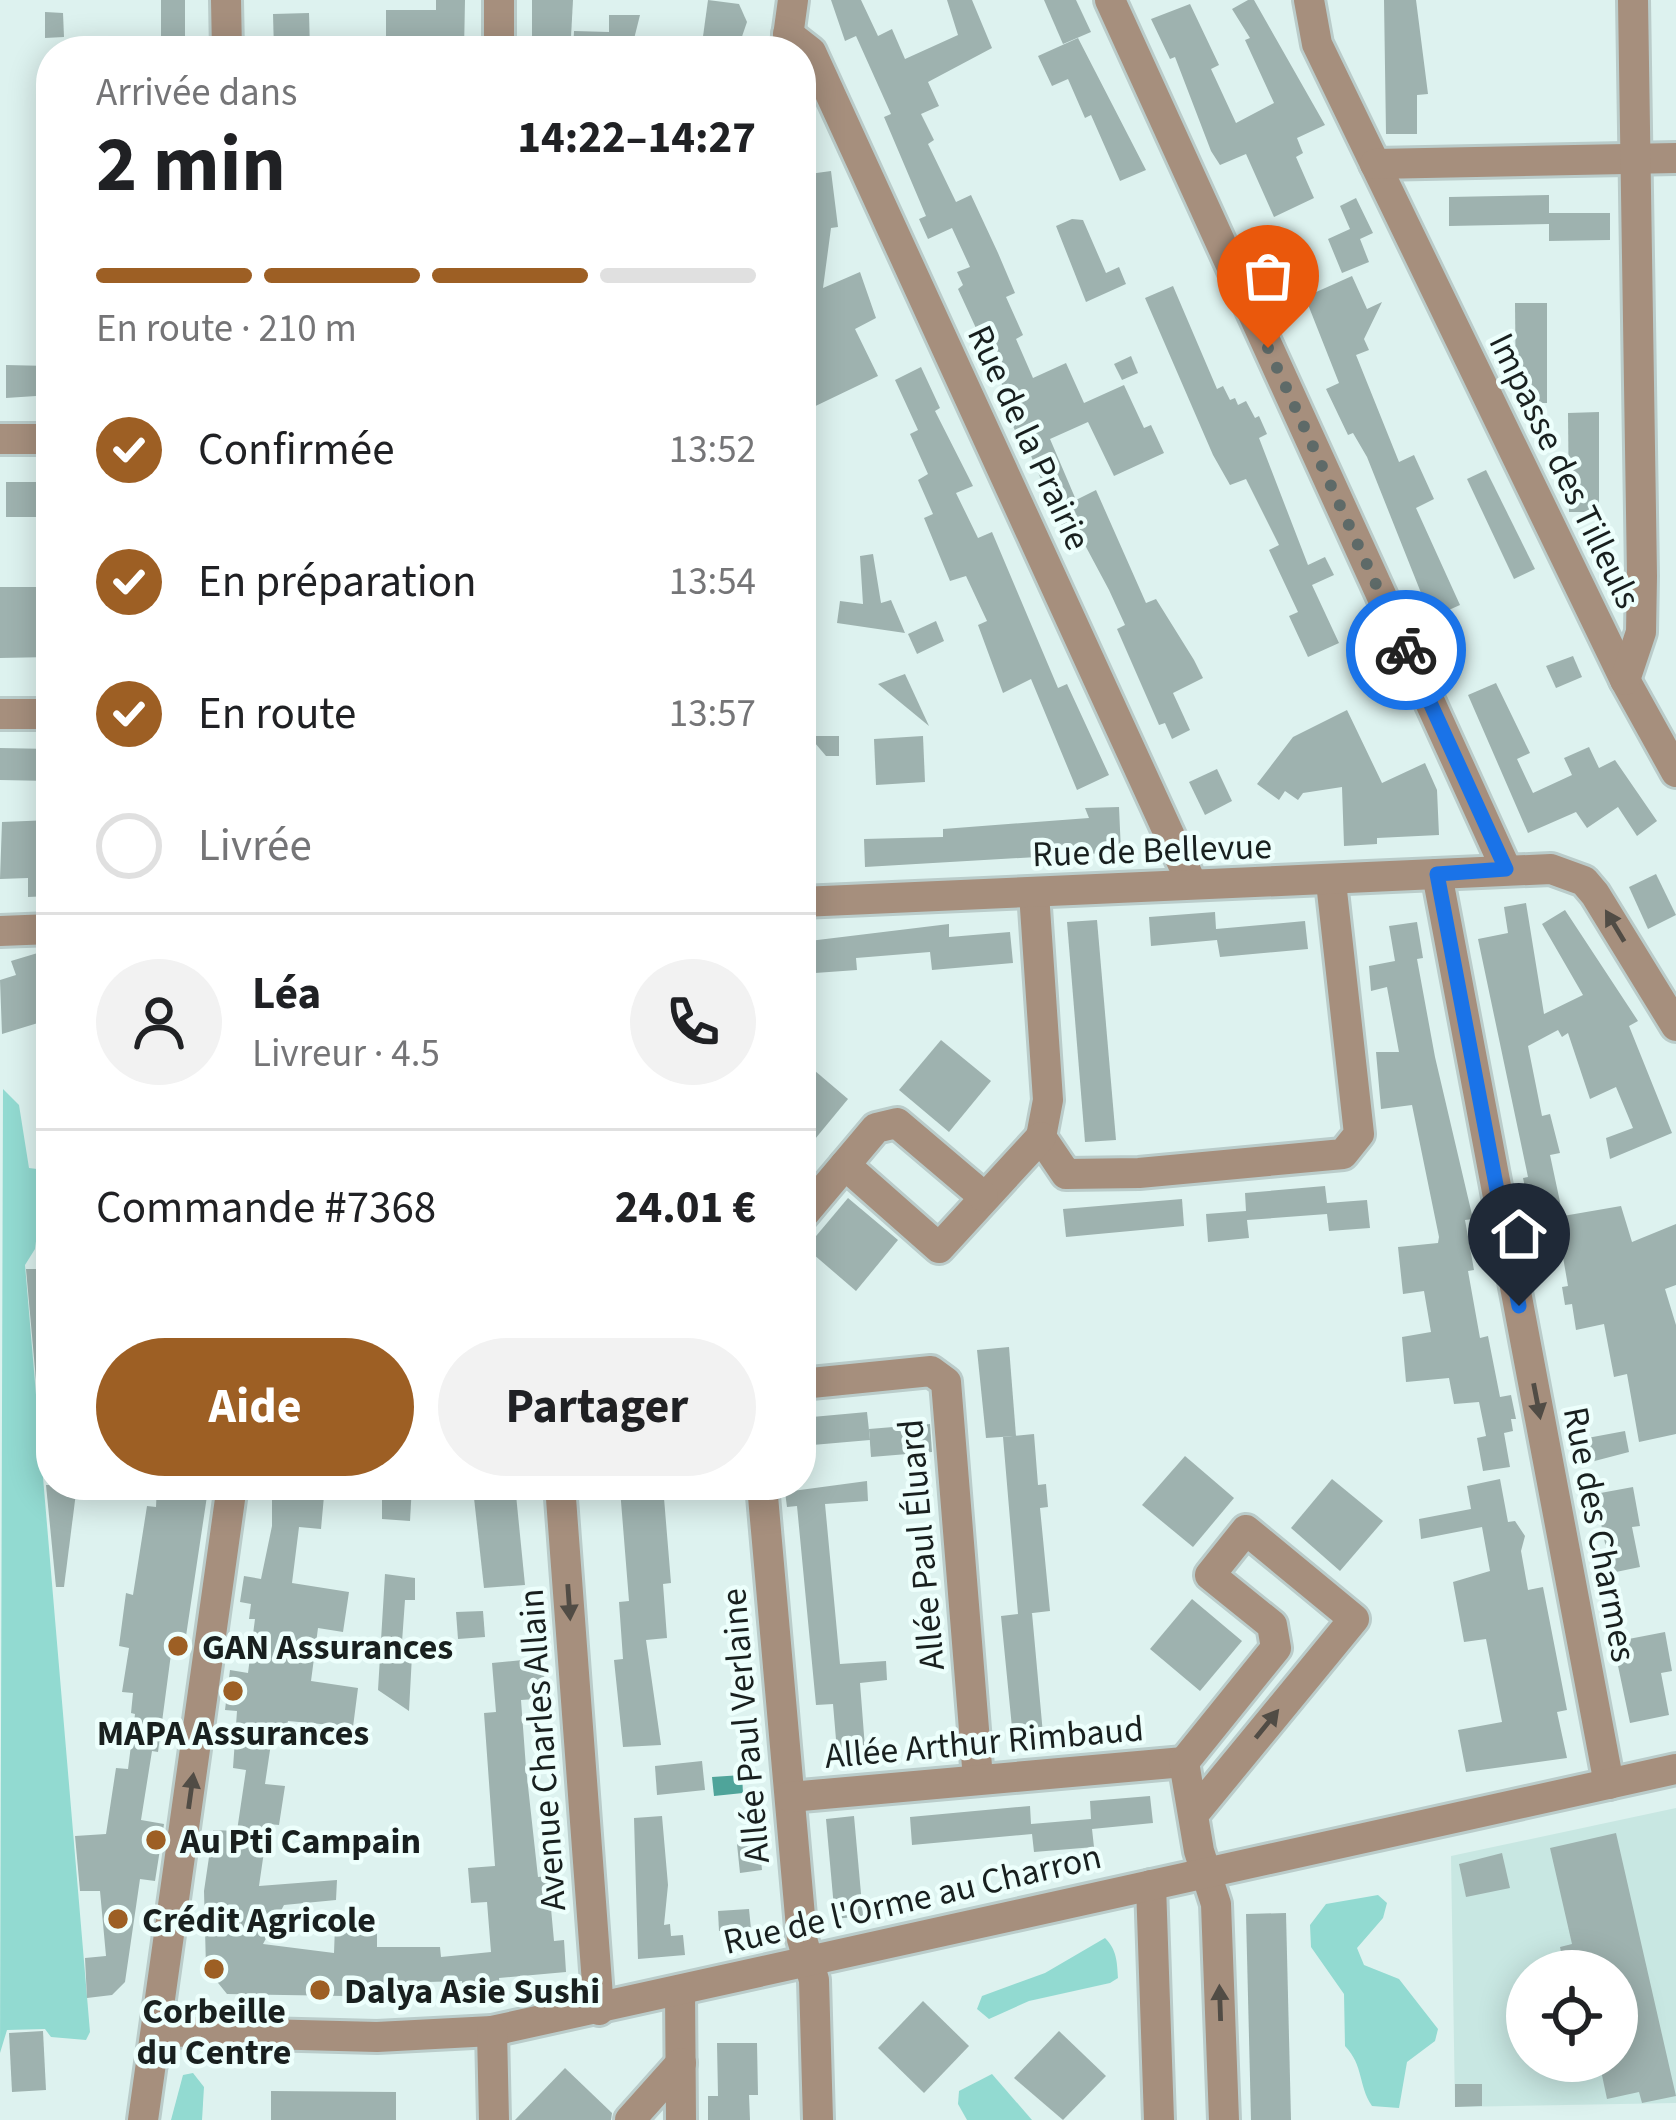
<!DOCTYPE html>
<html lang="fr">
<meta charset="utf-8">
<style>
:root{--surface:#fff;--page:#f2f2f2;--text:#202124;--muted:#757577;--line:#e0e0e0;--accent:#9d5f24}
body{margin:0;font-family:"Source Sans 3",sans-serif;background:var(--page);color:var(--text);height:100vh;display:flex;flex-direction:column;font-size:45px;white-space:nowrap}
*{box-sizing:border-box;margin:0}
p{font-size:39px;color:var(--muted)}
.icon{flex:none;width:66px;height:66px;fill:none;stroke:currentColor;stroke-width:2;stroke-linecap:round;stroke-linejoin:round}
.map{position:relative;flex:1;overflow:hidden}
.sheet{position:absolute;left:36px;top:36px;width:780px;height:1464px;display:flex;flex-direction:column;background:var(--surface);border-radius:48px;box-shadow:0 6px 30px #0003}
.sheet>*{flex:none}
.fabs{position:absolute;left:1506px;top:1950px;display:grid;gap:24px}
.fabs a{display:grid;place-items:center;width:132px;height:132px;border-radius:50%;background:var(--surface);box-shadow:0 6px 30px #0003;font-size:60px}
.pin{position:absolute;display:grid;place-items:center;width:102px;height:102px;color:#fff;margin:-123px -51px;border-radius:50% 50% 50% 0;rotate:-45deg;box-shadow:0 0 12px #0007}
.pin .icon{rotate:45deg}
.courier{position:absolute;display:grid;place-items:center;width:120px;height:120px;margin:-60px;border:9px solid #1a73e8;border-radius:50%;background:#fff;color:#222;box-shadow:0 3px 15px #0007}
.overview em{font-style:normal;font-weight:700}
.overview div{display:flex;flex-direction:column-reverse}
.overview{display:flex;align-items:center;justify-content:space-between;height:204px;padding:0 60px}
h1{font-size:78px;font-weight:700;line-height:90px}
.bar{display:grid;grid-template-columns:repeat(4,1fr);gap:18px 12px;align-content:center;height:144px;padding:0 60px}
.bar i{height:15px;border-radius:9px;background:var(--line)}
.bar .current{background:var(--accent)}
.bar p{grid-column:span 4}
.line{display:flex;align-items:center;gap:30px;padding:0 60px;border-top:3px solid var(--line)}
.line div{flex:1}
.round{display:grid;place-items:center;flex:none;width:126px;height:126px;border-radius:63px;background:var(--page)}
ol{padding:0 60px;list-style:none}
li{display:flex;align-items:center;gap:36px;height:132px}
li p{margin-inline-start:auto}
li .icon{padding:12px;border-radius:50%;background:var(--accent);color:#fff;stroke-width:4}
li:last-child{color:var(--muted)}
li i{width:66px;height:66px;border:6px solid var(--line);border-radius:50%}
.cta{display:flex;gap:24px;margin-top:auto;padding:24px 60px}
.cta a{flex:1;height:138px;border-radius:72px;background:var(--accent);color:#fff;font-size:48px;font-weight:700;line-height:138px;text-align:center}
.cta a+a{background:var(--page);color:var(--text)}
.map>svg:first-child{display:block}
.built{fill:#c8e7e2;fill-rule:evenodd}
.green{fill:#92dad1}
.water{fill:#4fa49a}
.building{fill:#9eb2af}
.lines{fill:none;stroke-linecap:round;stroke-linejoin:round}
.minor-casing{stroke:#baccca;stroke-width:36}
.minor{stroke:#a68f7d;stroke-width:30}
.oneway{fill:#514c45}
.done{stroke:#5e6a68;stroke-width:12;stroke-dasharray:0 21.6}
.route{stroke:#1a73e8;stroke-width:15}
.poi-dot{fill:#9d5f24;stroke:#edfffc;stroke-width:4.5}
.labels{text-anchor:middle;stroke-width:9;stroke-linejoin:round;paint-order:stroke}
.street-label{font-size:36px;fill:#19201f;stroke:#edfffc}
.poi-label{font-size:36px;font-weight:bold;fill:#19201f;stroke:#edfffc;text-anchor:start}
</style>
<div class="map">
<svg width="1676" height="2120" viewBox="0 0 1676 2120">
<rect width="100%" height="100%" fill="#ddf2ef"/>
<path class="built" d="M1676,1808v295l-221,4 -4,-251zM1527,1971h90v90h-90z"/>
<g class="green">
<polygon points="3,1089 19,1105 29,1168 45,1170 35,1249 25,1265 90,2032 86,2040 51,2037 45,2029 7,2030 0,2053"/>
<path d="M1378,1895l9,8 -4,15 -26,30 7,17 35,14 39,50 -3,12 -28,21 -8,46 -27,-2c-14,-21 -8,-40 -27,-60l-1,-52 -33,-47 -1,-22 16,-21z"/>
<path d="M1105,1938c12,12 12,24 13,40l-8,5 -81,18 -40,18 -12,-10 5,-13 63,-23z"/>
<polygon points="193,2073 204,2087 202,2120 171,2120 183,2075"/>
<polygon points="992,2074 1032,2120 967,2120 958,2104 959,2091"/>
</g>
<polygon class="water" points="742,1775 743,1793 714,1796 712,1777"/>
<g class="building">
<rect x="161" y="0" width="24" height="51"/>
<polygon points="436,0 465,0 464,51 386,51 386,10 436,10"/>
<polygon points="532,0 573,0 571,37 532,36"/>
<polygon points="708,0 739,4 747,22 737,51 701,51"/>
<polygon points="831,0 861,0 878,36 892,29 905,59 958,35 947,0 972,0 992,48 928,82 939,106 921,114 934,140 928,144 956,202 971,195 998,253 1015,293 1006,297 1023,335 1016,339 1033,378 1066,363 1084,403 1124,385 1144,428 1151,425 1164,453 1114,476 1088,422 1050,439 1076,500 1096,490 1146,603 1156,599 1194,660 1203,678 1173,693 1190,730 1172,739 1165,723 1159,725 1117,629 1125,625 1109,590 1078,532 1066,537 1028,449 1024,451 1003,403 1009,400 958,289 963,285 957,272 970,267 952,228 928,239 919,219 926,216 884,117 891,114 856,36 845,41"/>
<polygon points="1044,0 1076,0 1091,32 1063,44"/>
<polygon points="1248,0 1254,0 1325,125 1297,138 1303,153 1296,157 1314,198 1274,217 1246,154 1220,165 1211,151 1175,57 1170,59 1151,19 1190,4 1219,65 1211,69 1236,123 1274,103 1245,40 1250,38 1232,9"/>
<polygon points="1384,0 1416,0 1428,94 1417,95 1417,134 1386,134"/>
<polygon points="45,12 63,13 64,37 45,38"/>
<polygon points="309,13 310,51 274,51 273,14"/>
<polygon points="609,15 640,15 631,51 573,51 574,31 609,32"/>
<polygon points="1078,38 1146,170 1120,181 1091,115 1085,118 1068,79 1052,86 1038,56"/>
<polygon points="831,171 838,227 831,228 823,288 860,272 876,318 855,329 878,376 801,413 802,175"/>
<polygon points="1549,195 1549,213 1610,213 1610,240 1549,241 1549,224 1449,226 1449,197"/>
<polygon points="1356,198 1373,233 1360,239 1369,262 1342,273 1328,239 1350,229 1340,206"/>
<polygon points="1072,219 1083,220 1106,273 1119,267 1126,284 1086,302 1056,226"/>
<polygon points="1352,276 1367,309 1382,302 1364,339 1369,350 1356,355 1399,462 1414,455 1434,499 1416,508 1460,605 1431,618 1367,457 1353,433 1348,435 1326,389 1339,383 1305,297"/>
<polygon points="1173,286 1217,389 1223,386 1230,400 1235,398 1238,405 1246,401 1255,418 1259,416 1267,434 1259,438 1308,565 1325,557 1334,575 1312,585 1339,643 1308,657 1289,616 1298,612 1269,550 1279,545 1246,479 1230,485 1213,455 1145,298"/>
<polygon points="1515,303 1547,303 1547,403 1516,403"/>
<polygon points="1131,356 1138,373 1122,380 1114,364"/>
<polygon points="6,365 49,366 51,395 6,398"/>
<polygon points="921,367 940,408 935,411 973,486 956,493 978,538 992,532 1058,688 1067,684 1109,775 1077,790 1031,679 1003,693 978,625 987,621 966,576 950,581 924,518 933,514 918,480 928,474 910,434 918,430 895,380"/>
<polygon points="1599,412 1599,512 1569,512 1568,413"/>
<polygon points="1486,470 1535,569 1514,579 1467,479"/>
<polygon points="6,482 41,482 36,517 6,517"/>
<polygon points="873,554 881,603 891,600 905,633 837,623 840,601 863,604 860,556"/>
<polygon points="0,587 45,587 45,638 51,638 51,657 0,658"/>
<polygon points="936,621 944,641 917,654 908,634"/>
<polygon points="1573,656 1582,677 1556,688 1546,666"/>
<polygon points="905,674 929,726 878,684"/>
<polygon points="1496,683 1530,753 1517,759 1533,793 1572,775 1564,758 1589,747 1599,768 1615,760 1657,821 1637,836 1618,807 1587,828 1576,812 1528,833 1468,695"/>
<polygon points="1347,710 1382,783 1425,763 1437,790 1439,835 1377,838 1377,844 1344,846 1342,787 1303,793 1298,800 1285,791 1279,800 1257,784 1293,737"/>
<polygon points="809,736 839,736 839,756 826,756"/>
<polygon points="923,736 925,782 876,785 874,739"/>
<polygon points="0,748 51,749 51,781 0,780"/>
<polygon points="1217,769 1232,801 1205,815 1189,782"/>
<polygon points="1119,807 1121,852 865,867 864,839 943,837 943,829 1089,818 1085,808"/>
<polygon points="51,820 50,896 28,897 28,878 0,879 2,822"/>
<polygon points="1656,874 1676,915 1648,929 1629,887"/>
<polygon points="1526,903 1544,1014 1583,995 1542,924 1565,910 1638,1021 1629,1026 1672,1133 1610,1159 1606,1138 1633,1128 1616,1087 1590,1099 1568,1033 1562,1037 1558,1030 1528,1046 1542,1116 1550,1114 1560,1153 1550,1155 1563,1216 1621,1206 1632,1242 1676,1224 1676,1285 1665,1289 1676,1325 1676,1434 1639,1442 1627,1374 1614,1377 1604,1324 1576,1330 1572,1304 1565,1305 1562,1287 1568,1286 1559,1234 1535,1234 1523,1178 1528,1177 1478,939 1508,933 1504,907"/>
<polygon points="1215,912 1216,929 1305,921 1308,949 1220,957 1217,940 1151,946 1149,917"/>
<polygon points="1097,920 1116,1140 1085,1142 1067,922"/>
<polygon points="1417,922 1423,958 1417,959 1435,1057 1473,1219 1465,1220 1474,1270 1468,1271 1480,1338 1488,1336 1500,1397 1511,1395 1516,1419 1511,1419 1513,1431 1504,1433 1510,1467 1483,1471 1477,1438 1486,1436 1479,1402 1454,1404 1449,1378 1406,1382 1402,1337 1431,1332 1424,1291 1403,1294 1398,1247 1438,1243 1439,1237 1412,1105 1381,1109 1376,1052 1399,1052 1387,987 1371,991 1369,966 1395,961 1389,926"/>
<polygon points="949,924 949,937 1010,932 1013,963 932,970 930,952 856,958 857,970 801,974 801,942"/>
<polygon points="51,949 51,1019 2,1034 0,980 16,975 11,961"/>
<polygon points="941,1040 991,1081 949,1132 899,1090"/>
<polygon points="801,1059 848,1099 801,1156"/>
<polygon points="1325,1186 1327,1203 1367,1200 1370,1228 1329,1231 1327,1214 1247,1220 1249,1238 1208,1242 1206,1214 1246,1211 1245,1193"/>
<polygon points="848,1198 898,1240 856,1291 806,1248"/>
<polygon points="1182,1199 1184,1226 1066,1237 1063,1209"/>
<polygon points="26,1269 51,1269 51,1390 37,1391"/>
<polygon points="1009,1347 1016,1436 986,1438 977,1350"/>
<polygon points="867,1412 870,1440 801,1446 801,1418"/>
<polygon points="930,1424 932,1452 871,1457 869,1429"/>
<polygon points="1625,1431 1629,1452 1587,1463 1582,1439"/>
<polygon points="1034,1434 1038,1485 1046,1484 1048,1507 1040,1508 1050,1611 1024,1614 1032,1613 1044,1745 1014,1748 1001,1616 1018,1614 1003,1437"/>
<polygon points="1185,1456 1234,1498 1193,1547 1142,1505"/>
<polygon points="1332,1479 1383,1521 1340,1571 1291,1528"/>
<polygon points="1500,1479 1508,1522 1515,1521 1525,1536 1521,1551 1528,1590 1543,1587 1567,1710 1557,1712 1567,1758 1466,1772 1458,1730 1502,1722 1486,1639 1464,1642 1453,1582 1490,1571 1482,1527 1421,1539 1419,1519 1471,1509 1467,1486"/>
<polygon points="867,1481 868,1501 825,1504 840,1664 886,1661 887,1680 860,1683 866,1761 838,1763 833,1704 816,1705 797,1506 787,1507 785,1492"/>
<polygon points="46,1485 77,1485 64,1587 56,1587"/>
<polygon points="157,1485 195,1485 194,1495 207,1496 183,1656 171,1654 158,1752 152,1751 141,1820 164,1824 155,1881 140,1879 125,1982 112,1995 87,1998 85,1958 106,1956 100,1891 80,1891 75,1836 106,1834 116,1768 128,1769 135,1714 131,1713 133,1693 122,1692 129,1648 119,1646 126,1593 133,1595 147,1506 156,1507"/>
<polygon points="272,1485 325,1485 321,1529 299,1527 292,1583 349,1592 343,1632 318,1628 311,1681 358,1688 353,1727 288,1721 286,1732 273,1730 265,1784 285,1786 279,1825 268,1824 259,1886 337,1880 336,1900 284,1905 263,1944 334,1953 335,1926 377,1927 377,1947 440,1947 441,1957 491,1952 487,1902 471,1903 468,1868 495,1866 484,1713 496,1712 492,1663 543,1658 545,1687 535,1688 536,1699 521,1700 526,1768 538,1877 548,1876 554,1941 564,1940 566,1972 499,1978 500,1989 463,1993 462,1981 427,1982 427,1996 405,1997 227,1994 206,1968 204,1891 213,1830 237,1831 246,1770 233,1768 237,1711 225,1710 230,1670 248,1673 255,1619 249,1619 251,1604 240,1602 244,1576 261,1579 272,1526"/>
<polygon points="382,1485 412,1485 410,1521 382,1519"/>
<polygon points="663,1486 671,1583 663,1584 667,1638 646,1640 661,1745 623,1747 614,1660 623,1659 619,1602 629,1601 620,1489"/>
<polygon points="1633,1487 1640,1526 1632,1527 1640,1567 1611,1573 1595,1494"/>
<polygon points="516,1495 525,1585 484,1588 474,1498"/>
<polygon points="385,1574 415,1578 415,1600 405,1600 401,1656 412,1655 409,1711 378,1690"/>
<polygon points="1192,1599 1242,1641 1200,1691 1150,1649"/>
<polygon points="483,1611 485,1637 458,1639 456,1612"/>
<polygon points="1665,1632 1672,1671 1661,1673 1669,1715 1630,1723 1613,1642"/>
<polygon points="702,1761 705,1790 657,1795 655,1766"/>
<polygon points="1150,1796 1153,1823 1092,1829 1094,1847 1034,1852 1032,1834 912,1845 910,1817 1030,1806 1031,1824 1091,1819 1090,1801"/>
<polygon points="662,1816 668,1885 664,1925 670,1924 671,1936 683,1935 685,1955 638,1959 634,1818"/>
<polygon points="854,1816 863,1916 835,1919 826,1819"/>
<polygon points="1616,1833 1676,2096 1642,2103 1639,2092 1607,2099 1599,2061 1617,2061 1617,1971 1565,1971 1560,1947 1572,1944 1550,1848"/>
<polygon points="759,1842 762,1870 740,1873 737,1844"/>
<polygon points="1502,1853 1510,1888 1466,1897 1459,1864"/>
<polygon points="749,1909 751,1929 719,1931 718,1911"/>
<polygon points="1286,1913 1291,2120 1251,2120 1246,1914"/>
<polygon points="923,2001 969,2046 924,2093 878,2048"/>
<polygon points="43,2031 46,2090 12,2092 9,2033"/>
<polygon points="1059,2031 1106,2076 1063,2120 1014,2078"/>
<polygon points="717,2043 757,2043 758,2095 749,2095 750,2120 708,2120 708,2096 718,2096"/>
<polygon points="565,2068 612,2113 611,2120 515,2120"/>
<polygon points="1455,2084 1482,2084 1482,2106 1455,2107"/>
<polygon points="271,2091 396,2092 396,2120 271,2120"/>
</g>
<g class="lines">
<g class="minor-casing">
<g id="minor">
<polyline points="226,0 227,51"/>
<polyline points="1110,0 1506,869"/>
<polyline points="1309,0 1317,44 1625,680 1676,772"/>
<polyline points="788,34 811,52 1191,882"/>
<polyline points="499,51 499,0"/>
<polyline points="786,51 793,0"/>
<polyline points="1375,164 1676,158"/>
<polyline points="0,439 51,439"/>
<polyline points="1625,680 1641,632 1642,576 1633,0"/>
<polyline points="0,714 51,714"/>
<polyline points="1437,874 1609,1784"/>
<polyline points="1034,893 1048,1100 1041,1137 1066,1174 1139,1173 1343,1154 1359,1134 1331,882"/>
<polyline points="801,902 1551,869 1584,881 1595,894 1676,1026"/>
<polyline points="0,931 51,929"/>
<polyline points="845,1165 939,1248 1041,1137"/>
<polyline points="801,1217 876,1128 897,1123 983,1196"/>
<polyline points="801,1384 931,1371 946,1382 978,1779"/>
<polyline points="560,1485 599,2010"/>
<polyline points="762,1485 802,1939 814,1980 818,2120"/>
<polyline points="790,1797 1184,1762"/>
<polyline points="1193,1815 1354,1619 1246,1530 1210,1575 1272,1625 1276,1648 1184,1762 1199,1851 1216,1904 1224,2120"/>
<polyline points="1151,1885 1159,2120"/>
<polyline points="680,1990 681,2120"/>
<polyline points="157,2031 377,2037 492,2031 1676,1769"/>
<polyline points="492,2031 494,2120"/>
<polyline points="143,2120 232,1485"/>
<polyline points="630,2120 681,2063"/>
</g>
</g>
<use href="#minor" class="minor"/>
</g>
<defs><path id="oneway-solid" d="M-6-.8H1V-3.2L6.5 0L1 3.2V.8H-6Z" transform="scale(3)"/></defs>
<g class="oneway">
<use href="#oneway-solid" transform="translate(1615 926) rotate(-121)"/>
<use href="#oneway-solid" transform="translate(1537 1401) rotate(79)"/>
<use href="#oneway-solid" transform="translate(569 1602) rotate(86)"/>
<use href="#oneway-solid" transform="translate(1267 1724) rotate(-51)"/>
<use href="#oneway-solid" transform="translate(191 1791) rotate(-82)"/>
<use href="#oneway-solid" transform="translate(1220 2003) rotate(-92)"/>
</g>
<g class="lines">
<polyline class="done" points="1268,348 1406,650"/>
<polyline class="route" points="1406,650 1506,869 1437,874 1519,1306"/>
</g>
<g class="poi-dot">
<circle cx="178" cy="1646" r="12"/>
<circle cx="233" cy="1691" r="12"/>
<circle cx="156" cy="1840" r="12"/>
<circle cx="118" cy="1919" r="12"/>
<circle cx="214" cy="1969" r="12"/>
<circle cx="320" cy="1990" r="12"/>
</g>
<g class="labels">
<g class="street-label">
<text transform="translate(1030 437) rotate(65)" y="13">Rue de la Prairie</text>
<text transform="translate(1566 470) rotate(64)" y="13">Impasse des Tilleuls</text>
<text transform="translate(1152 849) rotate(-2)" y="13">Rue de Bellevue</text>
<text transform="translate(1601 1534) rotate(79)" y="13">Rue des Charmes</text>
<text transform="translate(920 1545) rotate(-95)" y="13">Allée Paul Éluard</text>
<text transform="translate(744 1726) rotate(-95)" y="13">Allée Paul Verlaine</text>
<text transform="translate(984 1741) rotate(-5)" y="13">Allée Arthur Rimbaud</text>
<text transform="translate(541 1750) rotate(-94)" y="13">Avenue Charles Allain</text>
<text transform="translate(912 1898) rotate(-13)" y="13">Rue de l'Orme au Charron</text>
</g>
<g class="poi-label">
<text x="202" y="1659">GAN Assurances</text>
<text x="233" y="1745" text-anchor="middle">MAPA Assurances</text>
<text x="180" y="1853">Au Pti Campain</text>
<text x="142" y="1932">Crédit Agricole</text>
<text x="344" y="2003">Dalya Asie Sushi</text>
<text x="214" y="2023" text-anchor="middle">Corbeille<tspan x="214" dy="41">du Centre</tspan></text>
</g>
</g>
</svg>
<div class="fabs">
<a><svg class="icon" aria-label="locate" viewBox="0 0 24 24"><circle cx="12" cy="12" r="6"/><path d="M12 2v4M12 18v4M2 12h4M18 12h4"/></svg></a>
</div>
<div class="pin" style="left:1268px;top:348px;background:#ea580c"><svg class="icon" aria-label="bag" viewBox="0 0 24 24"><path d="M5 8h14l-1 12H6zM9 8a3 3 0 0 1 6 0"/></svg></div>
<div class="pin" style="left:1519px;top:1306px;background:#1f2937"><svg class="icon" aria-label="home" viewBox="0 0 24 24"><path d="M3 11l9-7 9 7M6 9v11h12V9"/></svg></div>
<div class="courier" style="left:1406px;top:650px"><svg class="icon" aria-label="bike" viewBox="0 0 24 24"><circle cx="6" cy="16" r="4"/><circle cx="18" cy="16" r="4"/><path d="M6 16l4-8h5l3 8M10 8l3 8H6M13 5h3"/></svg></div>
<section class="sheet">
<div class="overview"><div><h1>2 min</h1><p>Arrivée dans</p></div><em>14:22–14:27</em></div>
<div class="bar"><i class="current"></i><i class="current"></i><i class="current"></i><i></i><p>En route · 210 m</p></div>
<ol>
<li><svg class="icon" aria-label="check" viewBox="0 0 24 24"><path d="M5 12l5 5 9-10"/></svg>Confirmée<p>13:52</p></li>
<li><svg class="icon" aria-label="check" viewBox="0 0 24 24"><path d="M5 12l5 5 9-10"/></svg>En préparation<p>13:54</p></li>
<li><svg class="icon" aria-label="check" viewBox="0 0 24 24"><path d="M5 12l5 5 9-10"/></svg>En route<p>13:57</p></li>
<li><i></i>Livrée</li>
</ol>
<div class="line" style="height:216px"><a class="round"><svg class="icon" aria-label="person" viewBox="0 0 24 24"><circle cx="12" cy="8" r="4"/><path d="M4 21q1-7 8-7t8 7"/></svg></a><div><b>Léa</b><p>Livreur · 4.5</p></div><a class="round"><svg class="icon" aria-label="phone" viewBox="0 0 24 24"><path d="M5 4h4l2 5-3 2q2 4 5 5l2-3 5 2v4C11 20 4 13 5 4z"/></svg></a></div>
<div class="line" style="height:156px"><div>Commande #7368</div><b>24.01 €</b></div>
<div class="cta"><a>Aide</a><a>Partager</a></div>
</section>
</div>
